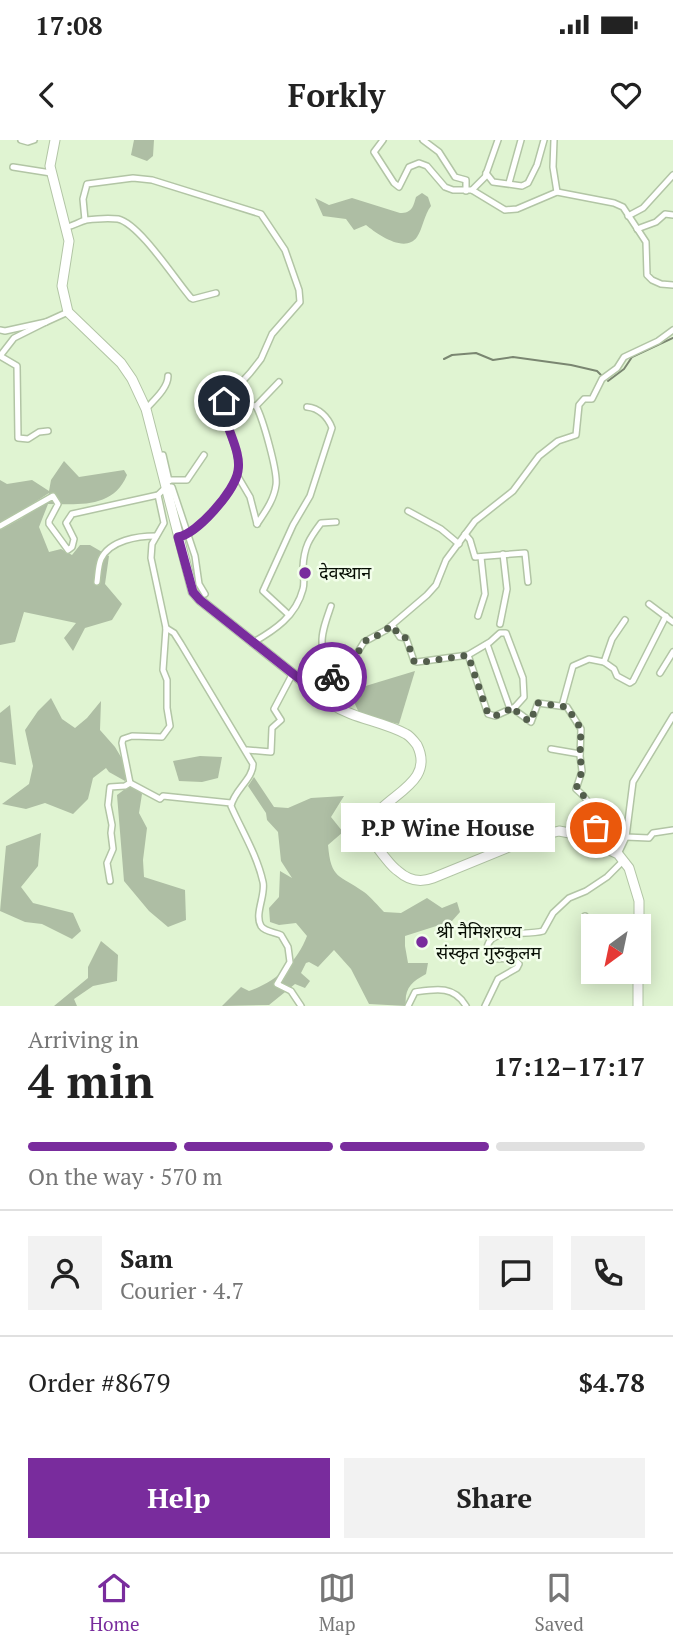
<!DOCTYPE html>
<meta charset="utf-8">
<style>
:root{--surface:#fff;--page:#f2f2f2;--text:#222;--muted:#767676;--line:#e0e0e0;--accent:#792c9d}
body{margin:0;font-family:"PT Serif","Noto Sans Devanagari",serif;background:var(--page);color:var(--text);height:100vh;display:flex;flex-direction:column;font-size:26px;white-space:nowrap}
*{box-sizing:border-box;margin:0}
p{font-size:23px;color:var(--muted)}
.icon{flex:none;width:38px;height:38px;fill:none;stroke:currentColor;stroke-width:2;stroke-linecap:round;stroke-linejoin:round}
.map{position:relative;height:866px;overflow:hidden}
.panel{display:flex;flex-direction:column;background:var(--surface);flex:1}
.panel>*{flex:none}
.needle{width:46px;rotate:213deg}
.controls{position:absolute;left:581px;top:774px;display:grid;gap:14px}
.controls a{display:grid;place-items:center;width:70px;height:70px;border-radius:0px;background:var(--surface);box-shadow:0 4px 18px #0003;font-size:35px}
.pin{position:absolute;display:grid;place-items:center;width:60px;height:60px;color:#fff;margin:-30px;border:4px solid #fff;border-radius:50%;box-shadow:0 2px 7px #0007}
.courier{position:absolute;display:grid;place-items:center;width:70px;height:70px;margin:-35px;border:5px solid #792c9d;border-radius:50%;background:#fff;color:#222;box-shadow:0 2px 9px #0007}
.bubble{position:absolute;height:49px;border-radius:0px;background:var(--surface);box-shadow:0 4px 18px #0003;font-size:23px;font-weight:600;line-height:49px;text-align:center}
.headline em{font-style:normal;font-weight:600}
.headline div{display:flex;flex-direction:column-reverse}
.headline{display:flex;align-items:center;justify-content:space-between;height:119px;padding:0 28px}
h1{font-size:46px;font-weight:600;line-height:52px}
.bar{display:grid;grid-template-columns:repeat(4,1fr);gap:10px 7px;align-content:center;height:84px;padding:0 28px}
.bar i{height:9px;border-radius:5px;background:var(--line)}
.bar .active{background:var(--accent)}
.bar p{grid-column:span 4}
.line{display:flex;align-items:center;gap:18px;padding:0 28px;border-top:2px solid var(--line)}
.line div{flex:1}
.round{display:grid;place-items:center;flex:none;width:74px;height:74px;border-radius:0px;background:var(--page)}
.button{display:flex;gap:14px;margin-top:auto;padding:14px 28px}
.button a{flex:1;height:80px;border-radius:0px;background:var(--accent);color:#fff;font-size:28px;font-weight:600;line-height:80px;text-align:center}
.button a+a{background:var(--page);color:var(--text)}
.status{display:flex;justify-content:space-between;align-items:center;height:49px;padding:0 35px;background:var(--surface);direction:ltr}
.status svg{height:19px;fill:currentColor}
header{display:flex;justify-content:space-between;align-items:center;height:91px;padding:0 28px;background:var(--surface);font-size:32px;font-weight:600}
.dock{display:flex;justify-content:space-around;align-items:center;height:98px;border-top:2px solid var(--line);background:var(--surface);font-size:19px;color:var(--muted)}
.dock a{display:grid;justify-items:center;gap:4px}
.dock .active{color:var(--accent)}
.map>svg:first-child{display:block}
.forest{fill:#aebea4}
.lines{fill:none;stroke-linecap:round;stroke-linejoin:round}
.stream{stroke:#7a8671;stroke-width:2}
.minor-casing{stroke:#b2c5a5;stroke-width:8}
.highway-casing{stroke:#b2c5a5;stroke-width:11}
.minor{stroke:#fff;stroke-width:5}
.highway{stroke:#fff;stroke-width:9}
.done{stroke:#535e4c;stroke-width:7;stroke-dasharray:0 12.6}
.route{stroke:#792c9d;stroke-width:9}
.poi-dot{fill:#792c9d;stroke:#f2feea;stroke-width:2.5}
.labels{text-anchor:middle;stroke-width:5;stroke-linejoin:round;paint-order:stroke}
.poi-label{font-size:18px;fill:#070e04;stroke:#f2feea;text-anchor:start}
</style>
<div class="status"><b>17:08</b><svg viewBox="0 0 49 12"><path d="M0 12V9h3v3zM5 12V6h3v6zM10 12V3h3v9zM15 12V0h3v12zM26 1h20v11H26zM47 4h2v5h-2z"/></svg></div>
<header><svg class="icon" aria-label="back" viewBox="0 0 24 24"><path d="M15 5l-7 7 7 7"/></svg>Forkly<svg class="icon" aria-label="heart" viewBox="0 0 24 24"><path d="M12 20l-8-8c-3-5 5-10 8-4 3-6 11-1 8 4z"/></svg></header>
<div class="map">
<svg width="673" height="866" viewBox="0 0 673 866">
<rect width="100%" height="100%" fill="#e0f4d2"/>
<g class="forest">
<polygon points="134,0 154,0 153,16 147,21 131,15"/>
<path d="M422,53l6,4 3,9c-7,9 -8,22 -14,31 -12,17 -40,-3 -51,-12l-12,5 -8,-11 -23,-3 -8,-18 14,7 23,-7 48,15c12,0 13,-6 16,-16z"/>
<path d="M64,321l15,16 45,-7 3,5c-14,34 -49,29 -79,29l-9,23 10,25 12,-3 11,6 8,-10h10l19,11 -4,28 17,20 -10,16 -27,8 -12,23 -9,-13 12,-15 -52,-11 -9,30 -15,3v-115l22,-12 26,-21 1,-4 -49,32v-45l7,4 25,-4 17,11 2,-11z"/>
<polygon points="415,531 399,584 360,575 349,551"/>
<polygon points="51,558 62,579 75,588 87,578 101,561 100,590 115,607 130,632 125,641 109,632 106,628 93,638 88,659 73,674 45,663 26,669 2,664 29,644 33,626 25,590 38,571"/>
<polygon points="10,565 16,625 0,622 0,573"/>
<polygon points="200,616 222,617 218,638 202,642 179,641 173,621"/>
<path d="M254,637l20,30 14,1 23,-10 33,-2 -13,21 12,15 -15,13c3,35 11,29 36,47 7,5 14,14 20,20l17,1 26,-15 15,10 15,-6 3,10 -8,9 -47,15v10l3,17h20l-2,11c-15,8 -22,15 -20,32l-37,-2 -18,-35 -17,-19 -16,17 -9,-5 -3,1 -5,10 9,8 -5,7 -10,-4 -26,21 -47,1 19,-19 8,4c27,-9 48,-29 58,-55l-11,-13 -17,2 -9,-3 -1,-14 10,-11 1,-26 12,7 -11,-17 -3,-29 -11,-12 -1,-7 -18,-27z"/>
<polygon points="133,643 142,654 139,673 147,688 143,720 144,737 185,750 186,780 168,787 149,771 124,741 117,655"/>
<polygon points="41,693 38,726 21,747 33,763 73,773 81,791 72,799 42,784 25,782 0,771 6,706"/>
<polygon points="101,801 118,815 117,841 93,846 74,859 77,866 54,866 88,838 88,827"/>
</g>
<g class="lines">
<g class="stream">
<polyline points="444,219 452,215 476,213 493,220 513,217 571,225 597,231 602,236"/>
<polyline points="608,241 624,229 632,217 673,198"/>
</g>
<g class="minor-casing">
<g id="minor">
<polyline points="21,0 28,2 34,0"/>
<polyline points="383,0 374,12 394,43 399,47 409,27 419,23 427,26 445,47 453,50 472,50 505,70 517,69 557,52 614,63 623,67 646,102 647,135 652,140 661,144 673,145"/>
<polyline points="423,0 439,12 455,37 466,40 466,51"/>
<polyline points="554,0 553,27 557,52"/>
<polyline points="13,27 51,33"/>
<polyline points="486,33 493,42 522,46 528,43 537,25 544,0"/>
<polyline points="509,43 521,0"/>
<polyline points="472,50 485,37 498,0"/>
<polyline points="628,76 643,68 673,35"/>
<polyline points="85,80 83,59 87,44 133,38 152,40 261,74 285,110 299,150 300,162 272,194 261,219 250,233 239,245 225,254 224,261"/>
<path d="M66,87c8,-1 12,-5 20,-7 8,-1 24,-2 32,-1 22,5 58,62 73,79l2,1 23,-6"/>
<polyline points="637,89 656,82 665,74 673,75"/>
<polyline points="46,182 14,198 0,216 17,226 18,298 28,299 39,292 48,291"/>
<polyline points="0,190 5,191 46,182 68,172"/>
<path d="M256,266c7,13 22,66 20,79 -2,15 -11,27 -19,39"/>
<path d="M146,269c8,-9 22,-21 22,-33"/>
<polyline points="163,315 169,341"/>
<polyline points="237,335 250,357 257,384"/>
<polyline points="169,340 187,340 204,315"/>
<polyline points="408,371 441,389 459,404"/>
<polyline points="0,386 53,356 58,364 49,381 49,384 68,410 72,407 74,399 66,383 72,374 158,355 166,347 172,347 195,416 199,444 205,454"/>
<polyline points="465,394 470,400 475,417 525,413 528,442"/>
<path d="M184,396c18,-9 52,-45 54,-66 2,-15 -7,-33 -11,-47 -2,-7 -2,-14 -3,-22l32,5 23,-24"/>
<path d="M97,442c1,-7 1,-16 4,-23 9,-19 37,-23 55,-23"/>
<polyline points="649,464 673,482"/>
<path d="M331,466c-9,26 -18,46 9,64"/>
<path d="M289,475l-26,-24 30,-66 17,-29 22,-68c-4,-11 -13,-20 -25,-21"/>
<polyline points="478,476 485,454 481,417"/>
<polyline points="500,484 507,449 503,414"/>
<path d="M392,485l8,12 6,1 8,23 3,1 51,-7 22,-13 10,-9h6l17,45 1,19 -9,10 1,4 15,11 7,-19 29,4 14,22 -1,27 2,15 -6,18c14,12 18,19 17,37l10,9 -4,9"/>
<path d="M166,488l8,5 7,11 72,120c0,15 -19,26 -22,42 11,25 26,49 32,76 3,13 -9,32 -2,44 4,6 14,6 20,9l7,12 2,15 -13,22 14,7 10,15"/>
<path d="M252,503c23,-13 44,-27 51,-54 2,-7 0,-14 0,-22 1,-20 6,-28 18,-44l15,-1"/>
<polyline points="487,504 510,569"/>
<polyline points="468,515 488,574 495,576 515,567"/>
<polyline points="604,522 614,529 617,536 630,543 633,541 666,476"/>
<polyline points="660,533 673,512"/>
<polyline points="316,553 354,518 364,502 386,490 427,455 436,445 446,420 475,381 513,351 539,316 558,301 576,295 579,265 584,259 592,259 602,239 617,228 624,217 658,201 673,190"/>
<polyline points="562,566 573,526 589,519 604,522 612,499 625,480"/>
<polyline points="551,609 580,614"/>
<polyline points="247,610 271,612 272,588 281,580 274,569 293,533"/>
<polyline points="130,643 160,659 163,656 231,663"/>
<polyline points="626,697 649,698 653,693 673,690"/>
<polyline points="618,714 626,697 633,642 673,576"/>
<polyline points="110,741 107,723 113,709 111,693 112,685 108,665 110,647 125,646 130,643 122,603 123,599 132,596 162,597 170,586 167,568 167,540 163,530 166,488 151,418 152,404 164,383 158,355"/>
<polyline points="585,776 586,786 593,791"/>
<path d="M408,866l7,-14c20,-3 39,-7 51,14"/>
<path d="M485,866l13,-27 19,-11 2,-4 -6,-6 -18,1 -8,-4c-4,-30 37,-18 56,-24l10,-18 16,-15 17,-7 21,-14 16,-16"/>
</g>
</g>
<g class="highway-casing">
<g id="highway">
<path d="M55,0l-5,26 19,75 -7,45 6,26 53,51 11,16 14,30 47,183 7,8 131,104c23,15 51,17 75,30 4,2 8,7 11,11 26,53 -81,55 -34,110 5,6 9,12 15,16 10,9 22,12 35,7l98,-40 28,-7 16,3 43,20 11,14 10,33v28"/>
<polyline points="638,866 638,831"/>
</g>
</g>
<use href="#minor" class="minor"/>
<use href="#highway" class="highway"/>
</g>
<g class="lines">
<polyline class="done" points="332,537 354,518 367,499 379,495 392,485 400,497 406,498 414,521 424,522 468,515 488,574 495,576 515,567 516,571 530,582 538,563 567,567 581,589 580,616 582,631 576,649 585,657 594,670 592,683 596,688"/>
<path class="route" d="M224,261c1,8 1,15 3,22 4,14 14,32 11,48 -3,20 -41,63 -60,66l15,55 7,8 116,92 16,-15"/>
</g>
<g class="poi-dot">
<circle cx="305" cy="433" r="7"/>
<circle cx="422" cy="802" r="7"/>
</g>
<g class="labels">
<g class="poi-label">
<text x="319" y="439">देवस्थान</text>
<text x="436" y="798">श्री नैमिशरण्य<tspan x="436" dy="21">संस्कृत गुरुकुलम</tspan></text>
</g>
</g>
</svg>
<div class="controls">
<a><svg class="needle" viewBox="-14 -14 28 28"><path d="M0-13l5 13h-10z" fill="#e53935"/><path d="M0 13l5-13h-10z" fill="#767676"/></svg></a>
</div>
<div class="pin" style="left:596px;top:688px;background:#ea580c"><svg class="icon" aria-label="bag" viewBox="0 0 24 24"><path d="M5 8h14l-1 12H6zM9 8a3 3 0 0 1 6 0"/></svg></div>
<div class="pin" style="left:224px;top:261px;background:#1f2937"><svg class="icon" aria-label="home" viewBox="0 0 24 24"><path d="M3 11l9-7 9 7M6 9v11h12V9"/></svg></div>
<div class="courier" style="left:332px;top:537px"><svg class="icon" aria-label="bike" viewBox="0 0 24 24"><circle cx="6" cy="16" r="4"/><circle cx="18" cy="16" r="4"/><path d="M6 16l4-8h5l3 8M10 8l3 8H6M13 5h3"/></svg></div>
<div class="bubble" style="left:341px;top:663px;width:214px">P.P Wine House</div>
</div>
<section class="panel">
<div class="headline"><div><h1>4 min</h1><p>Arriving in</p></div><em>17:12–17:17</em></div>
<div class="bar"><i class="active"></i><i class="active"></i><i class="active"></i><i></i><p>On the way · 570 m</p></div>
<div class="line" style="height:126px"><a class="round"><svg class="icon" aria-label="person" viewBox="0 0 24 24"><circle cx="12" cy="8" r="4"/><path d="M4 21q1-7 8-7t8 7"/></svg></a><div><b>Sam</b><p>Courier · 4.7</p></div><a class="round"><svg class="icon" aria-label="chat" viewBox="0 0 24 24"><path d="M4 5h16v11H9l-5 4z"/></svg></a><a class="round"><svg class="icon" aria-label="phone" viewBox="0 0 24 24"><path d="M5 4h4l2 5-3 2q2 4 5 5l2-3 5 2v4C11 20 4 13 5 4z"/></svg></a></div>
<div class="line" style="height:91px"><div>Order #8679</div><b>$4.78</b></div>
<div class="button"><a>Help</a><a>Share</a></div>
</section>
<nav class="dock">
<a class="active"><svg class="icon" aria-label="home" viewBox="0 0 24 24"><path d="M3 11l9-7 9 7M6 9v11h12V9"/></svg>Home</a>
<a><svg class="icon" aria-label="map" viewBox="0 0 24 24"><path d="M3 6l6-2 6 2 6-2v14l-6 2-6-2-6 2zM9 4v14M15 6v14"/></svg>Map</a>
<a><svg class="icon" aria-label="saved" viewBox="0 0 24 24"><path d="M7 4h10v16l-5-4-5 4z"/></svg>Saved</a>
</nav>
